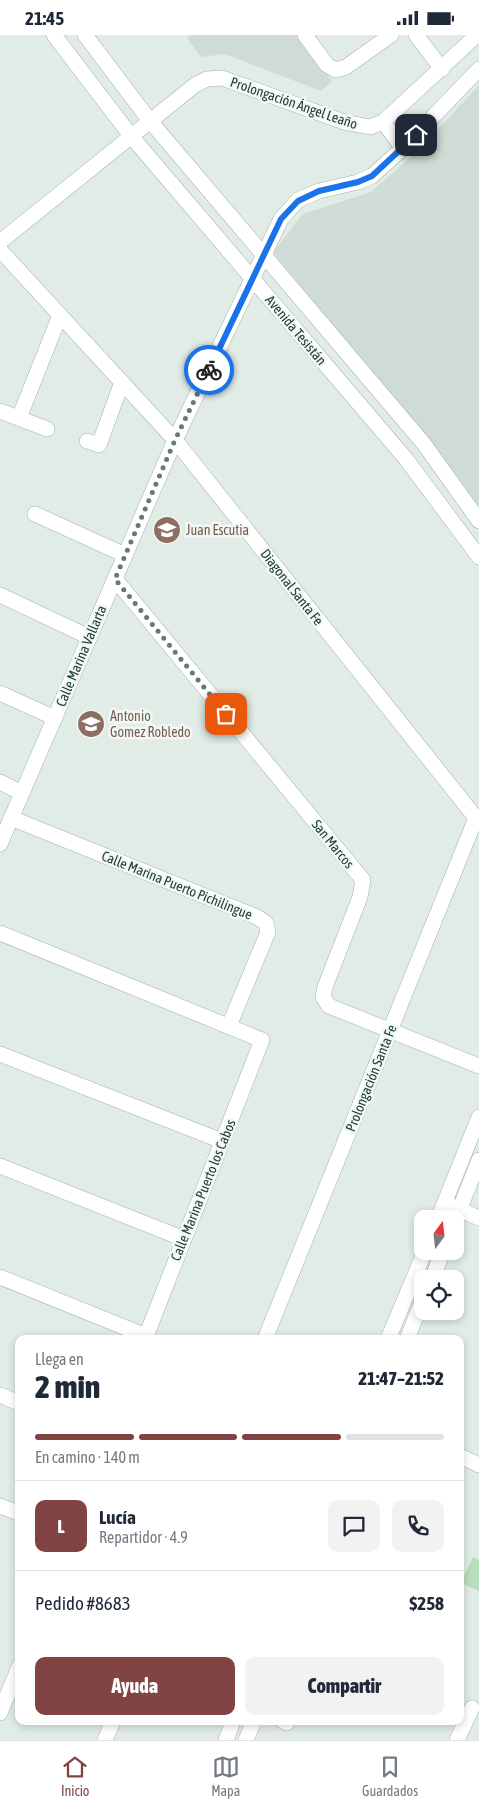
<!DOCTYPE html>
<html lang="es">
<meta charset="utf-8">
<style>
:root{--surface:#fff;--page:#f2f2f3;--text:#1f2937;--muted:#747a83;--line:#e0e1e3;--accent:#824443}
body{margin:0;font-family:"Asap Condensed",sans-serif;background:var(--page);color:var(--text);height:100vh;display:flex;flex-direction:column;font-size:19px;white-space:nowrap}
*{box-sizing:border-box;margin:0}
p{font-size:16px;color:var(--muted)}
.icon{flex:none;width:28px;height:28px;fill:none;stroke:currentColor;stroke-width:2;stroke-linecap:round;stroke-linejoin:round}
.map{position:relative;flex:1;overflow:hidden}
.drawer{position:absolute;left:15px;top:1300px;width:449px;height:390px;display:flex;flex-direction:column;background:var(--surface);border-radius:10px;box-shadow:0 2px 8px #0003}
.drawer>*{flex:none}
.needle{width:32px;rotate:15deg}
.buttons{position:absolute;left:414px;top:1175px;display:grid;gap:10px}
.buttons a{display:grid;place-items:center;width:50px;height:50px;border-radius:10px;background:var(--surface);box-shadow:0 2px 8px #0003;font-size:25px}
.pin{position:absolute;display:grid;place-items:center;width:42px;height:42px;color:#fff;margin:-21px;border-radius:10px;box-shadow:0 2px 8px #0006}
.courier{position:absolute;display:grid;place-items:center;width:50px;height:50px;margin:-25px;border:4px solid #1a73e8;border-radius:50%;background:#fff;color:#222;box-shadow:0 1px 6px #0007}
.headline em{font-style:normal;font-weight:800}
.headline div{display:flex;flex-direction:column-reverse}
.headline{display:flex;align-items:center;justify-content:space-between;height:85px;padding:0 20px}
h1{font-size:32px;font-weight:800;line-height:38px}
.bar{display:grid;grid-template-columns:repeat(4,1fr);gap:8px 5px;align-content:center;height:60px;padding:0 20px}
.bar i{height:6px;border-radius:4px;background:var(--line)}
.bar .on{background:var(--accent)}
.bar p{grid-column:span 4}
.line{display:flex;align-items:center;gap:12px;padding:0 20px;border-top:1px solid var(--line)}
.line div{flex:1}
.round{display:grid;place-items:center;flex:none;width:52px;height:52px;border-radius:10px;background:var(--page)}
.action{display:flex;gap:10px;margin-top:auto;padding:10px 20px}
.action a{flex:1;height:58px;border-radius:10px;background:var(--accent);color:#fff;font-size:20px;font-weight:800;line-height:58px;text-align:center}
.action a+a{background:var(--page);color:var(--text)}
.status{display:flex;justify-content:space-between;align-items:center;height:35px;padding:0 25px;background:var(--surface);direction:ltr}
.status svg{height:14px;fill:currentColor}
.tab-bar{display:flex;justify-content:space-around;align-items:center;height:70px;border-top:1px solid var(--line);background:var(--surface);font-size:14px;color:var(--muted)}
.tab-bar a{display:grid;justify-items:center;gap:2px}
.tab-bar .on{color:var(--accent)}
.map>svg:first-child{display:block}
.built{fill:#cfdcd5}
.green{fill:#b8dfbe}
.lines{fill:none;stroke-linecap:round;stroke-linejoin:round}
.minor-casing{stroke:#a3b4ac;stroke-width:16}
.minor{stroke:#fff;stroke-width:15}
.done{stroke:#647b71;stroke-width:5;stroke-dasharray:0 9}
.route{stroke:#1a73e8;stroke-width:6}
.labels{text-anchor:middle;stroke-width:5;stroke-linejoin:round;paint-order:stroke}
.street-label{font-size:14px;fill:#203e32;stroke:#f2f9f4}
.education-label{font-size:14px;fill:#785e54;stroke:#f2f9f4;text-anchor:start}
</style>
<div class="status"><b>21:45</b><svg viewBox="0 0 49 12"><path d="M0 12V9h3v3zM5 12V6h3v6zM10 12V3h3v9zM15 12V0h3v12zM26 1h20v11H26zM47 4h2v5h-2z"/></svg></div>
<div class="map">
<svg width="479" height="1705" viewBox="0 0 479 1705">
<rect width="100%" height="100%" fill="#e1ece6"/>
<g class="built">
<polygon points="191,0 297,0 332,46 321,56 225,19 201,22 187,3"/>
<polygon points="479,50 479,471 273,217 303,179 371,157 419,115"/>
</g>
<polygon class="green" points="473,1522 479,1525 479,1556 461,1548"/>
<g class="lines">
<g class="minor-casing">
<g id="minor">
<polyline points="54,0 131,101 406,424 479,522"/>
<polyline points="85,0 150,86 424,409 479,486"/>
<polyline points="305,0 327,30 336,35 346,32 391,0"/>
<polyline points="416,0 442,34"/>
<polyline points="383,87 403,113"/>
<polyline points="0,207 195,50 207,44 222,43 344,87 370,92 383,87 477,0"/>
<polyline points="0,215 175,405 476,783 265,1304"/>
<polyline points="0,376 47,394"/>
<polyline points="19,383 60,280"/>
<polyline points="87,406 99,410 122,347"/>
<polyline points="35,479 125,520"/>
<polyline points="115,544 363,845 360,862 325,952 323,962 329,971 479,1031"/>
<polyline points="0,560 89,602"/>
<polyline points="0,658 55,683"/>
<polyline points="0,747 22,758"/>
<polyline points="11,783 257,882 266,888 268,897 229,991"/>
<polyline points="0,809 175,405 281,184 298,165 319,156 358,147 372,141 403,113 479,34"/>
<polyline points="0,898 262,1005 145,1304"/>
<polyline points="0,1019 222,1106"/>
<polyline points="0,1131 184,1204"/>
<polyline points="451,1171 479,1183"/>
<polyline points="438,1184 479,1082"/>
<polyline points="455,1186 479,1125"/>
<polyline points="0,1242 146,1301"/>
<polyline points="432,1244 443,1216"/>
<polyline points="388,1304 425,1216"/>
<polyline points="407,1304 422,1267"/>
<polyline points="0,1360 19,1368"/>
<polyline points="460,1421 479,1430"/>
<polyline points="0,1471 19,1478"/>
<polyline points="0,1678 19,1632"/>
<polyline points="283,1686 287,1688"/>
<polyline points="105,1705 113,1686"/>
<polyline points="226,1705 233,1686"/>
<polyline points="246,1705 254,1686"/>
<polyline points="457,1705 472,1673"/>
</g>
</g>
<use href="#minor" class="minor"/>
</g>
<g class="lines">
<polyline class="done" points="209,335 175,405 115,544 226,679"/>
<polyline class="route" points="209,335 281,184 298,166 319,156 358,147 372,141 416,100"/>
</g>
<defs>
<g id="school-disc" transform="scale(1.4375)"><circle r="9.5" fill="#8d6e63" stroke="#f2f9f4"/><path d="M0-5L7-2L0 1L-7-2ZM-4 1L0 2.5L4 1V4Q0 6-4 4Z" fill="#fff"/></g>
</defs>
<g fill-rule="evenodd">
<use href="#school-disc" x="167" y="495"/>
<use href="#school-disc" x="91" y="689"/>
</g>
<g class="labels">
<g class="street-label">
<text transform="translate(294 68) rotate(19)" y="5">Prolongación Ángel Leaño</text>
<text transform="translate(296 295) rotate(50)" y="5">Avenida Tesistán</text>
<text transform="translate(292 552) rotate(52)" y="5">Diagonal Santa Fe</text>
<text transform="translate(81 621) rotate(-67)" y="5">Calle Marina Vallarta</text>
<text transform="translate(333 809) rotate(51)" y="5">San Marcos</text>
<text transform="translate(177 850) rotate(22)" y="5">Calle Marina Puerto Pichilingue</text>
<text transform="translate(371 1043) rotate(-68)" y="5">Prolongación Santa Fe</text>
<text transform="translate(203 1155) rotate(-68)" y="5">Calle Marina Puerto los Cabos</text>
</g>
<g class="education-label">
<text x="186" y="500">Juan Escutia</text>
<text x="110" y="686">Antonio<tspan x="110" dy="16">Gomez Robledo</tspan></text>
</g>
</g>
</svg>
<div class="buttons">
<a><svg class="needle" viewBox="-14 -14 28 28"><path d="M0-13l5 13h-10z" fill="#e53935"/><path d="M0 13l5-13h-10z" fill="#747a83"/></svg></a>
<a><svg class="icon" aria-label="locate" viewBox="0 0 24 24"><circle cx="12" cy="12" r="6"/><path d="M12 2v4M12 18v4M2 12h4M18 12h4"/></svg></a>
</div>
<div class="pin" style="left:226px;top:679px;background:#ea580c"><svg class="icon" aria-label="bag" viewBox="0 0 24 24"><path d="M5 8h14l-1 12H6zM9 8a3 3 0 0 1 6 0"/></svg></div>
<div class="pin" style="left:416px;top:100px;background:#1f2937"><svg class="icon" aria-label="home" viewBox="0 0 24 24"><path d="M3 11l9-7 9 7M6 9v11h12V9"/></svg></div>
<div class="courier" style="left:209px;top:335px"><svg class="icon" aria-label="bike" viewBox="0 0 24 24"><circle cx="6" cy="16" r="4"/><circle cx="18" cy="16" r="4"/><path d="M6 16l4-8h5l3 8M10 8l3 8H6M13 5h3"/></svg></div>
<section class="drawer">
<div class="headline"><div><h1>2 min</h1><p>Llega en</p></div><em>21:47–21:52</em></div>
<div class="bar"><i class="on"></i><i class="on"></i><i class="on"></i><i></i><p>En camino · 140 m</p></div>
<div class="line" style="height:90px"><b class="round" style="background:var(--accent);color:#fff">L</b><div><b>Lucía</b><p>Repartidor · 4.9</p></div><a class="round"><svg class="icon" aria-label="chat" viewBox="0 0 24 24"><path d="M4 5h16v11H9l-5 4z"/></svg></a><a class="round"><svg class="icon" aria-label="phone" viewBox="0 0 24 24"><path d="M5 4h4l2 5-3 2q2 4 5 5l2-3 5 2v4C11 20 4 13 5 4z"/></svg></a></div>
<div class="line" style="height:65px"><div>Pedido #8683</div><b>$258</b></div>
<div class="action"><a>Ayuda</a><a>Compartir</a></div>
</section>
</div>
<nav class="tab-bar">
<a class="on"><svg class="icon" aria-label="home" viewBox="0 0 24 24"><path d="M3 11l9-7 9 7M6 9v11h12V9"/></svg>Inicio</a>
<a><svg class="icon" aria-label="map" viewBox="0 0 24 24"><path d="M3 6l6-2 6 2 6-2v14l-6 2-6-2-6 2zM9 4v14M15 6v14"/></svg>Mapa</a>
<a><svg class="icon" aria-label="saved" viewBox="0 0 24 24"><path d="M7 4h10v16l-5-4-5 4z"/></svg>Guardados</a>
</nav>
